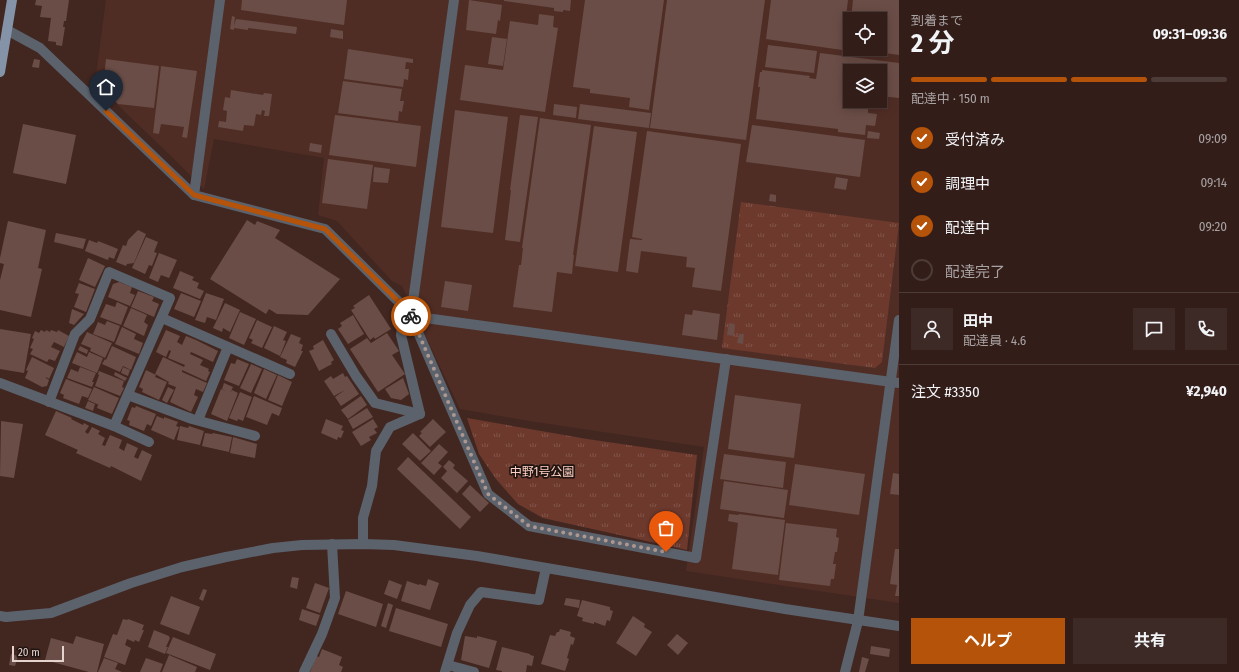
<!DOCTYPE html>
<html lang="ja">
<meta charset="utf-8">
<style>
:root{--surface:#321d19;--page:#3d2a26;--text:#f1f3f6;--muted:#a8a2a2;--line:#4d3b38;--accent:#b45309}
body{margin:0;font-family:"Fira Sans Condensed","Noto Sans JP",sans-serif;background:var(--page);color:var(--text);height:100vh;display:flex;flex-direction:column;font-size:15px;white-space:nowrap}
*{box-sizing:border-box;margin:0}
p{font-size:13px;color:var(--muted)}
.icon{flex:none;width:22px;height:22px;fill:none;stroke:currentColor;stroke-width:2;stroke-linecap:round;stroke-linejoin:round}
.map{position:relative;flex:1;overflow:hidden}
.drawer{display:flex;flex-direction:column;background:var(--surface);width:340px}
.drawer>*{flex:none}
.fabs{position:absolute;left:843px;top:12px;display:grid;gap:8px}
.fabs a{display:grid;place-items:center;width:44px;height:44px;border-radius:0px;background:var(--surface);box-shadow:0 2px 10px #0003,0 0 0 1px var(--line);font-size:20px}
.scale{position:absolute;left:12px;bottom:10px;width:52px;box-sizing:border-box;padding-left:4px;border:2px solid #e5d3ce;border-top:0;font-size:11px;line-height:14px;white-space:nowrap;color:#e5d3ce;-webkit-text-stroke:3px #201411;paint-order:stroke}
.pin{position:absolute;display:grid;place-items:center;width:34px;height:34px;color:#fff;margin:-41px -17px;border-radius:50% 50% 50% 0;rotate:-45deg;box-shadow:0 0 4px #0007}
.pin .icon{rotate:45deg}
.courier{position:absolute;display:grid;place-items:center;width:40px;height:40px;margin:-20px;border:3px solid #b45309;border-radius:50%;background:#fff;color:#222;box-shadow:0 1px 5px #0007}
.overview em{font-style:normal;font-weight:700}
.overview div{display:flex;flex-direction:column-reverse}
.overview{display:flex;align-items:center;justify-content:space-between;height:68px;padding:0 12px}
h1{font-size:26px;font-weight:700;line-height:30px}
.bar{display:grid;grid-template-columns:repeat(4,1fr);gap:6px 4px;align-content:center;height:48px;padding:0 12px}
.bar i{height:5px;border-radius:3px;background:var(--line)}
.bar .on{background:var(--accent)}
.bar p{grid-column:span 4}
.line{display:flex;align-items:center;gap:10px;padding:0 12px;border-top:1px solid var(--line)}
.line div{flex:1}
.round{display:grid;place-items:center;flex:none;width:42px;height:42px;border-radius:0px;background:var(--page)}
ol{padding:0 12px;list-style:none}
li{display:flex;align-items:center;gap:12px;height:44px}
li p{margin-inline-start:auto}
li .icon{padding:4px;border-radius:50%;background:var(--accent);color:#fff;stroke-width:4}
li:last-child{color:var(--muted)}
li i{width:22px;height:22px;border:2px solid var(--line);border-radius:50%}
.primary-button{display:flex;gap:8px;margin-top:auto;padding:8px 12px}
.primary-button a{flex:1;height:46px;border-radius:0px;background:var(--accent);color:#fff;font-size:16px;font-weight:700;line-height:46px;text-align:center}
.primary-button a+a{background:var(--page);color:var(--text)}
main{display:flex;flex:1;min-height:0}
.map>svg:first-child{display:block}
.built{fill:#4f2d25;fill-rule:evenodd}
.grass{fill:url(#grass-tufts)}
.building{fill:#6a4d46}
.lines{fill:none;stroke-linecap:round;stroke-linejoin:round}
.minor{stroke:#5b626c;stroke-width:10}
.tertiary{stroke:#5b626c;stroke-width:10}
.primary{stroke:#8493a8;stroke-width:10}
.done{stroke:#ac9791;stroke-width:4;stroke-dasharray:0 7.2}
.route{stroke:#b45309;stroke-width:5}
.labels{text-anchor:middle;stroke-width:3.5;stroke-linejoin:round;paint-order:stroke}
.park-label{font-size:12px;fill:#fed0c5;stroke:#201411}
</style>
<main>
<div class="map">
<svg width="899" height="672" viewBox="0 0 899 672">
<defs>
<pattern id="grass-tufts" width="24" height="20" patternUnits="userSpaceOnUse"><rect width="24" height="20" fill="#6d392d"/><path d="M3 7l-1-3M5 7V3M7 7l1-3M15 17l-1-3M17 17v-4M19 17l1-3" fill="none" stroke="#82554a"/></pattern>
</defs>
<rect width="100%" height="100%" fill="#422721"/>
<path class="built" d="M106,0h793v603l-213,-32 18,-124 -175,-26 -69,-12 -58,-123 -10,-5 -55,-60 -19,-6 6,-57 -110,-19 -10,50 -31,-31 -78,-75zM850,19h30v30h-30zM850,71h30v30h-30z"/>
<g class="grass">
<polygon points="741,202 899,223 882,362 875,368 722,348"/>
<polygon points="467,418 587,439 697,455 687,550 543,518 518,504 496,479 479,454"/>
</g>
<g class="building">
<polygon points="36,0 69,0 66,21 64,21 63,27 65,27 62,46 56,45 56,42 48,41 51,18 40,17 42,6 35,5"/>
<polygon points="242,0 347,0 344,25 241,10"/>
<polygon points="469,0 502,5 500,21 498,20 496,34 466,30"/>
<polygon points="504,0 571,0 570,11 563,10 563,12 554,11 554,8 504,1"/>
<polygon points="585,0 664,0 649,110 629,107 630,98 590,93 590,89 573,87"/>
<polygon points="667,0 765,0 746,140 650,128"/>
<polygon points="771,0 848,0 842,50 766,39"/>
<polygon points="853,0 899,0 899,55 863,50 863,49 880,49 880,19 851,19"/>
<polygon points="539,14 554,16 553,27 558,28 545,112 460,100 465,65 503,70 510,21 538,25"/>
<polygon points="232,16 235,17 234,26 236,19 297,27 296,34 248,28 248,30 234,28 234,30 230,29"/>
<polygon points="331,29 343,31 343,39 330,37"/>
<polygon points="492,37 507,39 503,66 488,64"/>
<polygon points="768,45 817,51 814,73 765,67"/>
<polygon points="348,49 413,59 413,63 406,62 405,69 409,69 408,80 404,79 403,87 344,79"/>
<polygon points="820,53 899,63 899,98 880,96 880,71 850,71 850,101 868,101 868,113 877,114 875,126 866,125 865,135 838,132 838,129 756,119 760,87 758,87 760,72 762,72 762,70 810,76 809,78 816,79"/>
<polygon points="34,59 40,60 39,68 32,67"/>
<polygon points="106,59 159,66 154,108 118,104 103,88"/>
<polygon points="161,66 197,71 187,138 182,137 184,127 161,124 159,134 153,133"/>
<polygon points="343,81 402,89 400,101 404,101 402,112 399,111 398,121 338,113"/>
<polygon points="231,90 263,95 264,93 272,94 269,116 264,116 265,111 262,110 261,115 256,114 254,126 244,125 243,131 218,127 219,121 226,122 227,111 223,110 225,97 230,98"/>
<polygon points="554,104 577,107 576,118 553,115"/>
<polygon points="580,104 651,113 649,128 578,119"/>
<polygon points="455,110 508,117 493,233 441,227"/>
<polygon points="335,115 421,126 416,167 329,155"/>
<polygon points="520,115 538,117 520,242 505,240 511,190 510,190"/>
<polygon points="540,118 591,125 573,255 574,255 572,274 557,272 552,312 513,307 519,265 521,265 523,248 522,248"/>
<polygon points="23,124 76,135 66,184 13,173"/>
<polygon points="752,125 865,140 860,177 746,162"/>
<polygon points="594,126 637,132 618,272 575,266"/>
<polygon points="647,131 741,144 721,291 692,287 695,268 686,267 687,257 641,251 638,273 626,271 630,239 642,240 642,239 632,237"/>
<polygon points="868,131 880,133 879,139 867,138"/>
<polygon points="310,143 322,145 321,153 309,151"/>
<polygon points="328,159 373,165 367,209 322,203"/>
<polygon points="374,167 390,169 388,183 373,182"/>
<polygon points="836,177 848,179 846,190 834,188"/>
<polygon points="770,194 776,195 776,202 769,201"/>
<polygon points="247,220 255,225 257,221 280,230 275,238 340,279 308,315 277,314 269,309 266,314 210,279"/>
<polygon points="8,221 46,230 38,268 42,269 31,317 0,310 0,280 4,264 0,263 0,258"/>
<polygon points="138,230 146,234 134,263 127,264 126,266 116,262 123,245 126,246 128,240"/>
<polygon points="56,233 86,239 83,249 54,242"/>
<polygon points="146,237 158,242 154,252 157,253 152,266 149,265 145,274 132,268"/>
<polygon points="89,240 97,243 98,241 118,249 114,259 109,257 108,260 85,251"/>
<polygon points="159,253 177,260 169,278 161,275 158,282 149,278"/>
<polygon points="88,258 105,266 95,287 79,280"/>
<polygon points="180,271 194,277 192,280 199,283 197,288 204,291 200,299 173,288"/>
<polygon points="445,281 472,285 468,311 441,307"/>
<polygon points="119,282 132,287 130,293 135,295 130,306 108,297 113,284"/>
<polygon points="79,283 95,289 86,312 74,307 79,294 75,293"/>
<polygon points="138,291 154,297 152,301 159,304 154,317 131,307"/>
<polygon points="181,293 201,301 194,317 174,309"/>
<polygon points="206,293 224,299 216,320 207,317 205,323 195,320"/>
<polygon points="369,295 391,329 375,339 374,337 370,340 351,310 355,308 353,306"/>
<polygon points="117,302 128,307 121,325 100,317 106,304 115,307"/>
<polygon points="225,303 240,310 230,332 223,328 222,332 213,328"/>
<polygon points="131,308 147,315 144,322 148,325 144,336 123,326"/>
<polygon points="72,309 84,314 74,325 69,323"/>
<polygon points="693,310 720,314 717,340 682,335 685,314 692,315"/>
<polygon points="240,312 256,319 244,345 229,338"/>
<polygon points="353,315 364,334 348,344 338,329 342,326 340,323"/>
<polygon points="257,320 272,327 262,348 251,343 253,340 249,338"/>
<polygon points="107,321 120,326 114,342 93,334 98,322 105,325"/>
<polygon points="729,323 735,324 734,336 727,335"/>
<polygon points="274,326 287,332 283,340 286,341 280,356 264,348"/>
<polygon points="122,327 136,334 134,339 143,343 139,354 115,344"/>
<polygon points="0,329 31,334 24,373 0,369"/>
<polygon points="41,330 45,332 46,330 50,332 51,330 57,332 58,330 69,336 64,347 54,342 51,347 60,351 55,361 49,359 47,362 30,354 33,349 30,348 34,339 32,338 35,331 39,333"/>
<polygon points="166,330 180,336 177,342 182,345 186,336 196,340 218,351 213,362 191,352 190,354 203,360 200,365 209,369 208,371 210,372 206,381 182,370 182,372 207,383 203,392 196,389 194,395 198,397 191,412 170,402 176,387 168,384 169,382 155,374 163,357 184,367 185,365 168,358 171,351 169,350 166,357 156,352"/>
<polygon points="87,332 112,343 105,358 90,351 91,348 81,344"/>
<polygon points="387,333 399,351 392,355 405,374 378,392 350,349 367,338 371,343"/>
<polygon points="291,334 301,338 299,343 303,345 301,351 303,351 295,367 286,363 287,360 280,357"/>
<polygon points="739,334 744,334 743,344 737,343"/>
<polygon points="323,340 334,360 331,362 332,364 319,371 309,351 314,349 313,346"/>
<polygon points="80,346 88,350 87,354 78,350"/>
<polygon points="112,346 136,357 131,370 123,366 120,372 102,364 105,359 106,360"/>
<polygon points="77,352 87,357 89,352 103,358 97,373 72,363"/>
<polygon points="32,357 54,368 49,379 46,377 46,378 49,380 47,386 42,387 25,378 28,371 26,370"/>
<polygon points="237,359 249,364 239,386 224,380 231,363 235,364"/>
<polygon points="251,364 262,369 251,393 240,388"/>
<polygon points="80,367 96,373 92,382 94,382 92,387 67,378 71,369 78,372"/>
<polygon points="123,367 130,370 128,376 121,373"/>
<polygon points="264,369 277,375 266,399 254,393"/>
<polygon points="146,370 156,375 155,377 167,382 159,400 142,392 143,389 139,387"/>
<polygon points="99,371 124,381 122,387 124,388 120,396 95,386 99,375 98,374"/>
<polygon points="115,372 127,378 125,381 114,375"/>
<polygon points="343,373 345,377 347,376 359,394 341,406 335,397 345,390 334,396 324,381 331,376 333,379"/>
<polygon points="278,375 292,382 282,406 268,400"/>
<polygon points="403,378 409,394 401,400 391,398 385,389"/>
<polygon points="66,379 92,389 88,398 82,396 79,404 63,398 64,395 60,393"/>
<polygon points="224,383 233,387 230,393 232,390 238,393 227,421 211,414 221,389 226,391 222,389"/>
<polygon points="94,387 119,398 112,414 97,408 98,405 99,405 88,400"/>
<polygon points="168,387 174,390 167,403 162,400"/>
<polygon points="240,392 252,397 243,421 238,419 237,421 229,418"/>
<polygon points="735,395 801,404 794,458 728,449"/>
<polygon points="254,396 282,408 279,416 272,413 267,425 246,417"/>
<polygon points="361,396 367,405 348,419 341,410"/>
<polygon points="88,401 95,404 93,411 85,408"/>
<polygon points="136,406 156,414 151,426 147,424 144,431 129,425 130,421 127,420 132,407 135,408"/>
<polygon points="367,408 373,417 353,429 348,420"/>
<polygon points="56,411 72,418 71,419 83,425 84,423 89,426 85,432 88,434 92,427 100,431 98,434 105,438 102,445 105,446 110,435 122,440 119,448 124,451 127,443 138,448 134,457 138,459 142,450 152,455 141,481 111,466 110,468 76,453 78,450 45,435"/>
<polygon points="157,416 164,419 164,417 178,422 176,426 179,427 174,440 151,430"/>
<polygon points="326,419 343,426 341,430 344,431 341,438 338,437 337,440 321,433"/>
<polygon points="373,419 378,427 374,429 377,433 369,437 371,440 361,446 352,432"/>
<polygon points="433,419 446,432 430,447 419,436 422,433 420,432"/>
<polygon points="1,421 23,424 14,478 0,476"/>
<polygon points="180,426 188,428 189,426 204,431 200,445 177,440"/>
<polygon points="205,433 212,434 213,433 232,437 229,452 202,446"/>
<polygon points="413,433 431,451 420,461 402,444"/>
<polygon points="233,437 257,444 255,458 230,453"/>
<polygon points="439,444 448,452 438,463 442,466 434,475 421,463"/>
<polygon points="724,454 786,462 783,488 720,479"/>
<polygon points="408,457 471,517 460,529 397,469"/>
<polygon points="449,460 455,465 453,468 468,481 457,493 441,478 447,471 443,467"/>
<polygon points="795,464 865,474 859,515 789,505"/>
<polygon points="893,473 899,474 899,495 890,494"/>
<polygon points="724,481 788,490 784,518 720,509"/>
<polygon points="470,485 489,503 480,512 462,494"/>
<polygon points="729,514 738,515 739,514 785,520 778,575 732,569 738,523 728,521"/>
<polygon points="786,523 837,529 836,537 839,538 837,552 835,552 833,564 836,564 834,579 831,579 830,586 779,580"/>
<polygon points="895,549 899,549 899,596 895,596 897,585 890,584"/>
<polygon points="292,577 299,578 297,589 290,587"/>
<polygon points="428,579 439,583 430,610 401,601 407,581 419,585 419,584 426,586"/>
<polygon points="389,580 402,585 397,599 384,594"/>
<polygon points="315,583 329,588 320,613 306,608"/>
<polygon points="203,589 207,590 203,601 199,599"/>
<polygon points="346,591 383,604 376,627 338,614"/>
<polygon points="171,596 200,607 189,635 160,624"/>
<polygon points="566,598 580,600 579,608 564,605"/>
<polygon points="582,600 610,607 610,610 613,611 610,621 607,620 605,626 594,622 594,624 582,621 583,618 577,616"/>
<polygon points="388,603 393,605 386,628 381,626"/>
<polygon points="396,608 448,624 441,647 389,631"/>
<polygon points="302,609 320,615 316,626 299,620"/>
<polygon points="633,616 645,624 644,627 652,632 636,656 616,643"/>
<polygon points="123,619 127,620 128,619 144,625 142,630 144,630 139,642 135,640 134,642 127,639 125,645 131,648 125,665 104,657 113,634 117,635"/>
<polygon points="560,629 571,632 570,636 575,638 573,645 571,644 567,658 569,659 565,671 541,664 550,635 555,636 557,632 559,632"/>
<polygon points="154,630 169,636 169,637 170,638 166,647 168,647 165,654 148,647"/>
<polygon points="677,634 688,643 678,655 667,645"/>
<polygon points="76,636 104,644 97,672 89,672 45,660 51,638 73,644"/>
<polygon points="465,636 477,638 477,636 497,641 489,668 461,660"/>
<polygon points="173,637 216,654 210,670 166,653"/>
<polygon points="871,646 890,649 889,657 870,654"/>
<polygon points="502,647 530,654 530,655 534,656 532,666 527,665 526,672 502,672 502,671 496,670"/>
<polygon points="322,649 342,657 339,665 343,667 341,672 310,672 316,656 319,657"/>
<polygon points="11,654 18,656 15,666 9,665"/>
<polygon points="169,655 197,667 195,672 162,672"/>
<polygon points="862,657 869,659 865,672 859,672"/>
<polygon points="104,658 118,663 115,669 122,672 98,672"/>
<polygon points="146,658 163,664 160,672 140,672"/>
</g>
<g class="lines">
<g class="minor">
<polyline points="405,308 401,335 420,414"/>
<polyline points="411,316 488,494 529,526 696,558 726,359"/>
<polyline points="162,318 290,374"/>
<polyline points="331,334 356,376 375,403 420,414"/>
<polyline points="0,383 114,426 149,442"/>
<polyline points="128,395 192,419 255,436"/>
<polyline points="49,402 75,334 90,319 109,272 170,298 114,426"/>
<polyline points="198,420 228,347"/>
<polyline points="363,544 363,518 372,486 376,451 390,427 420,414"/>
<polyline points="448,665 474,672"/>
<polyline points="304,672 322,634 335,598 332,544"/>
<polyline points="445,672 457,633 470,605 481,592 539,600 546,568"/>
</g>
<g class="tertiary">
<polyline points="7,30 40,48 194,195 325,229 405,308 411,316 899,383"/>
<polyline points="194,195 220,0"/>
<polyline points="411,316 454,0"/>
<polyline points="0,616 6,617 51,613 131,583 182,567 226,557 273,548 302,545 363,544 394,545 477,556 785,609 899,626"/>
<polyline points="845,672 858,621 899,320"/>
</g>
<polyline class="primary" points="0,72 12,0"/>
</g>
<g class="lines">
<polyline class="done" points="411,316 488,494 529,526 666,552"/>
<polyline class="route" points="106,111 194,195 325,229 405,308 411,316"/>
</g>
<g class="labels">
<g class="park-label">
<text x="542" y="476">中野1号公園</text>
</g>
</g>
</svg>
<div class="fabs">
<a><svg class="icon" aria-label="locate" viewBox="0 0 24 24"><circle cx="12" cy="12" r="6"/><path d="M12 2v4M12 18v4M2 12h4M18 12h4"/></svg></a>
<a><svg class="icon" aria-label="layers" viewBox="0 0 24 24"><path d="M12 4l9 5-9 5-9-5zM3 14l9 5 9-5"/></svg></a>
</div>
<div class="scale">20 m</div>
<div class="pin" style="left:666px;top:552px;background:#ea580c"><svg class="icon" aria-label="bag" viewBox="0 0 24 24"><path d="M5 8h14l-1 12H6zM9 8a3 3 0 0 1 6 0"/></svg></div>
<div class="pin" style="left:106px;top:111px;background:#1f2937"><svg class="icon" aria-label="home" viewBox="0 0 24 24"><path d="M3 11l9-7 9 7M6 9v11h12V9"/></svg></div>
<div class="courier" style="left:411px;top:316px"><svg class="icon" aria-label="bike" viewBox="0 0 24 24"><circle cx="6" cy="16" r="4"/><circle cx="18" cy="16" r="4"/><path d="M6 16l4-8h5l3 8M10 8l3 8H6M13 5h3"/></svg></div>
</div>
<section class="drawer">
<div class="overview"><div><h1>2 分</h1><p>到着まで</p></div><em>09:31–09:36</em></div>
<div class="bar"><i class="on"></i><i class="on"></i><i class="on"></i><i></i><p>配達中 · 150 m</p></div>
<ol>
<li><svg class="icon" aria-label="check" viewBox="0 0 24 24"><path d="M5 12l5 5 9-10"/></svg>受付済み<p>09:09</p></li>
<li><svg class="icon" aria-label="check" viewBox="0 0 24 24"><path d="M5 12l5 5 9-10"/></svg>調理中<p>09:14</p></li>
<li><svg class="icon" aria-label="check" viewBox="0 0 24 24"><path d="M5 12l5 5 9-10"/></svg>配達中<p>09:20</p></li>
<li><i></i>配達完了</li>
</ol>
<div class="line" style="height:72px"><a class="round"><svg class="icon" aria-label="person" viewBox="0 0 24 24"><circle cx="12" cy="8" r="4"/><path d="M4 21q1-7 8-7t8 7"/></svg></a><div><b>田中</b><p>配達員 · 4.6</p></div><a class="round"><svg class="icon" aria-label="chat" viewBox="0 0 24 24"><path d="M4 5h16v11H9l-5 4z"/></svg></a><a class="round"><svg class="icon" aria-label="phone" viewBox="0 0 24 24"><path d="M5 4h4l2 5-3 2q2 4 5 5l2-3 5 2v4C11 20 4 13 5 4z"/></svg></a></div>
<div class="line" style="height:52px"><div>注文 #3350</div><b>¥2,940</b></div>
<div class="primary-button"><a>ヘルプ</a><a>共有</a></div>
</section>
</main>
